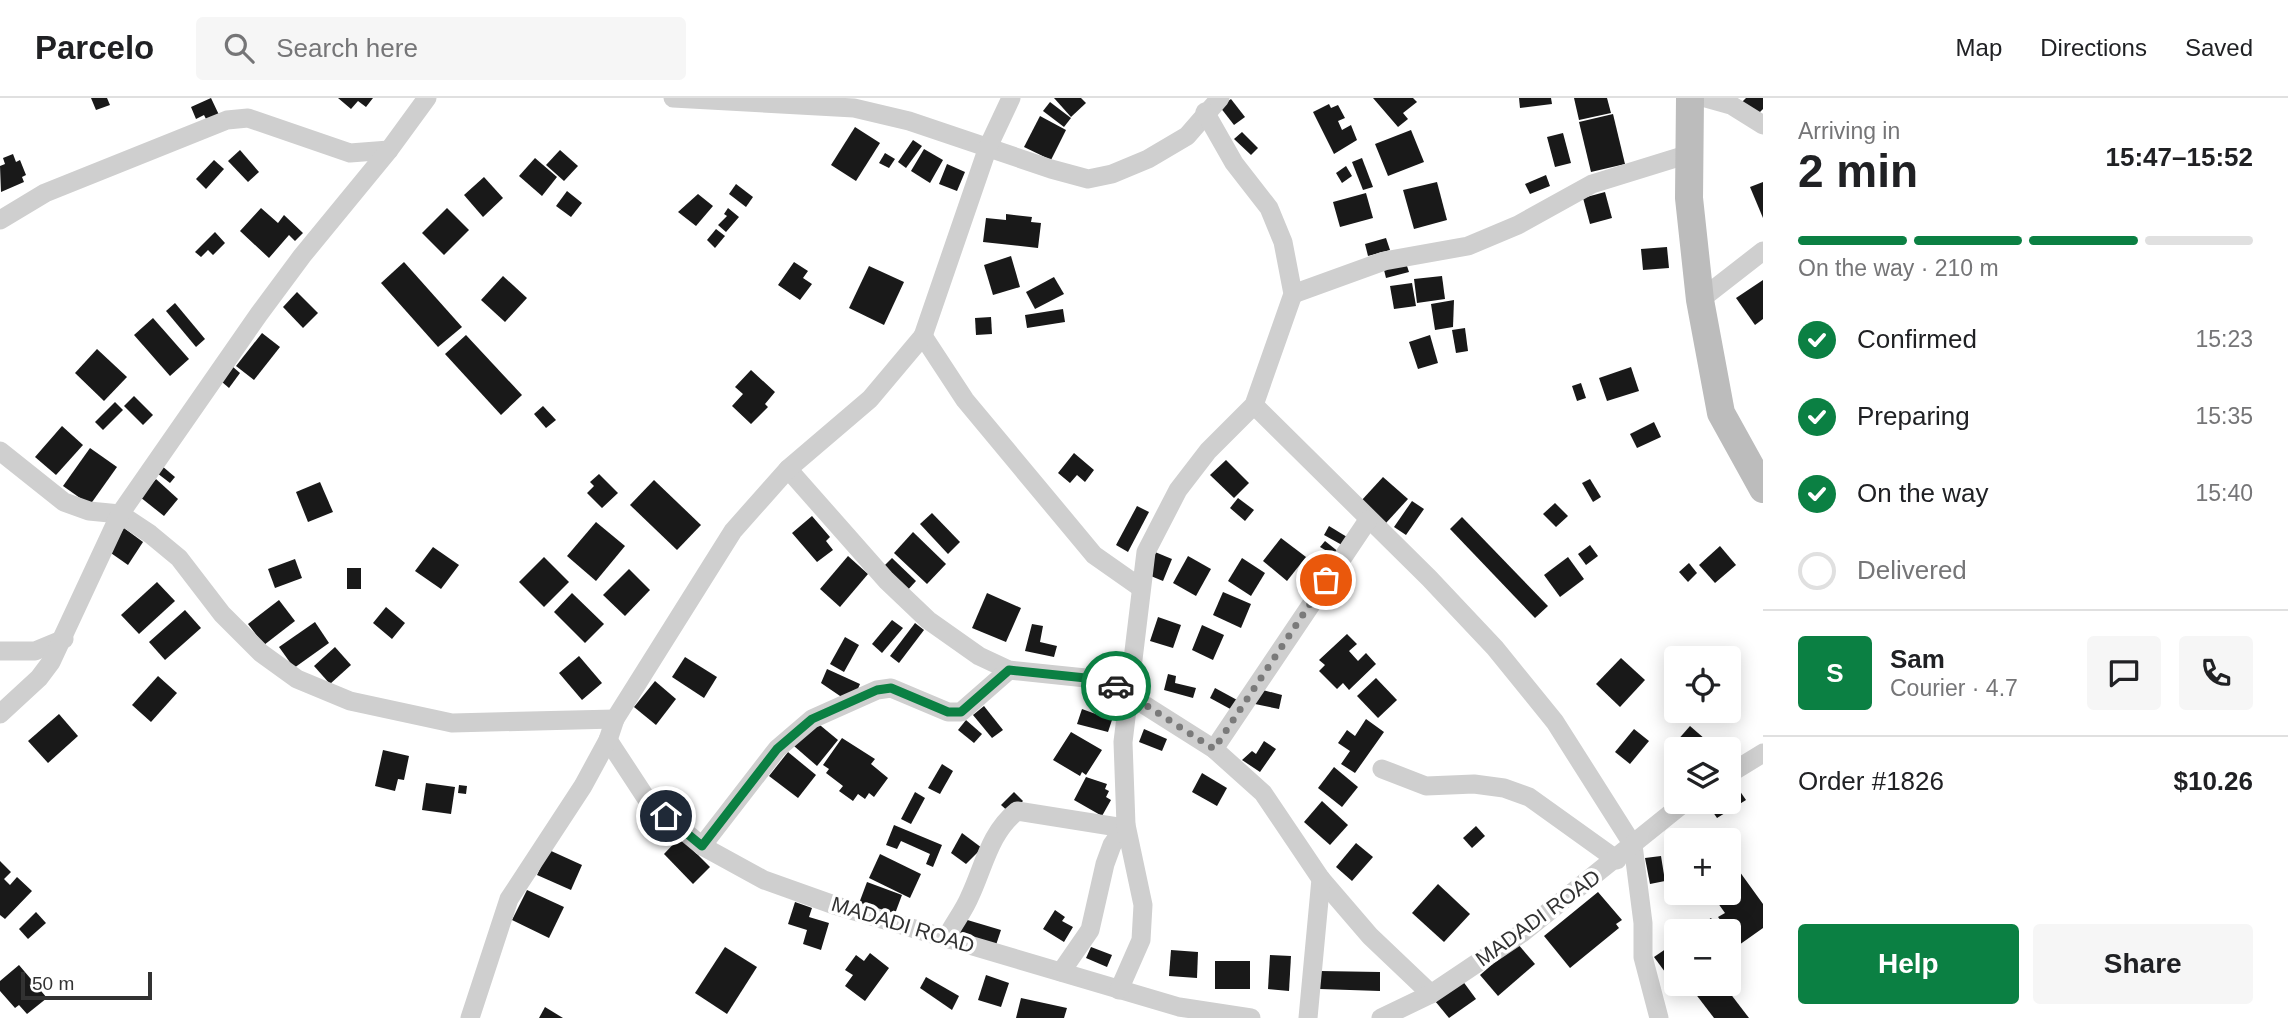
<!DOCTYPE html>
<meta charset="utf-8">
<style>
:root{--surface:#fff;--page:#f6f6f6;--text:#202124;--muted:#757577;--line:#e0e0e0;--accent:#0b8043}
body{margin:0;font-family:Arial,sans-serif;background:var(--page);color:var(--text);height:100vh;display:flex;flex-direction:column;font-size:26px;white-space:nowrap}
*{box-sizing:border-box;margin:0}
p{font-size:23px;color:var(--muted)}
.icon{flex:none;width:38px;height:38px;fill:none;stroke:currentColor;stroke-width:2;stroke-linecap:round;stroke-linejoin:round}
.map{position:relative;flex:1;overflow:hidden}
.drawer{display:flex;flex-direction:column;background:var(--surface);width:525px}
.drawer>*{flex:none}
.controls{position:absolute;left:1664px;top:548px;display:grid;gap:14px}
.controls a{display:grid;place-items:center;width:77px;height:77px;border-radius:7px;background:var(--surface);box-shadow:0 4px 18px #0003;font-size:35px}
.scale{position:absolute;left:21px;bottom:18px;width:131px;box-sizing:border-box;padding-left:7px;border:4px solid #323232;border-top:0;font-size:19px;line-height:24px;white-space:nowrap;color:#323232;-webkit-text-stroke:5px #fff;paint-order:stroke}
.pin{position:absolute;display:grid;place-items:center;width:60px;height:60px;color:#fff;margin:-30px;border:4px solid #fff;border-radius:50%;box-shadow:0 2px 7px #0007}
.courier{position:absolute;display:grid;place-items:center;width:70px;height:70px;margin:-35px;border:5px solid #0b8043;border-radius:50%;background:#fff;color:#222;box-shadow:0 2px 9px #0007}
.summary em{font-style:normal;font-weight:700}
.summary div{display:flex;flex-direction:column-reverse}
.summary{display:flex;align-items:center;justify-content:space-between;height:119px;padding:0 35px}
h1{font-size:46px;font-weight:700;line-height:52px}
.bar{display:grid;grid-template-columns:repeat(4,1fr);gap:10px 7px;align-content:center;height:84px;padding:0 35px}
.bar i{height:9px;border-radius:5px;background:var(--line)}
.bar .active{background:var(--accent)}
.bar p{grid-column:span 4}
.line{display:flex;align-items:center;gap:18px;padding:0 35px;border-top:2px solid var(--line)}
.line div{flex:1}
.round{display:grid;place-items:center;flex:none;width:74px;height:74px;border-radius:7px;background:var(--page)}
ol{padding:0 35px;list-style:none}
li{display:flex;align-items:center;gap:21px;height:77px}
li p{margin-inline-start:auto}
li .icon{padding:7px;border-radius:50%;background:var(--accent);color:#fff;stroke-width:4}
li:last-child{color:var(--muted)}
li i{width:38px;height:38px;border:4px solid var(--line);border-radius:50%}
.cta{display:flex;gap:14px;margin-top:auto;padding:14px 35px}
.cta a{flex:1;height:80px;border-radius:7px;background:var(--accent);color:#fff;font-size:28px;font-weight:700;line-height:80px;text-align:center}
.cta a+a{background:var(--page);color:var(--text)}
header{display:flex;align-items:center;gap:42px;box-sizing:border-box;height:98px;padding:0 35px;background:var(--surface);border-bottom:2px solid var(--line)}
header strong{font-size:33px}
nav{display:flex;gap:38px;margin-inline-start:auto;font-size:24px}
.search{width:490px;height:63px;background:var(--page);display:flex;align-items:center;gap:18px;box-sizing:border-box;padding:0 24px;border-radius:7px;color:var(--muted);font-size:26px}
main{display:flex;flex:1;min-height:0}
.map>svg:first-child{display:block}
.building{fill:#191919}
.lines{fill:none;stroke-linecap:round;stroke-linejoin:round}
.minor{stroke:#cfcfcf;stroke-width:19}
.secondary{stroke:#bcbcbc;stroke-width:28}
.done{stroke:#7a7a7a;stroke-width:7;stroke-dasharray:0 12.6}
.route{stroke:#0b8043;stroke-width:9}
.labels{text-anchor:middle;stroke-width:7;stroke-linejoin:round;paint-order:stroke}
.street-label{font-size:21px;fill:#323232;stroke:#fff}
</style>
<header>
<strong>Parcelo</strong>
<div class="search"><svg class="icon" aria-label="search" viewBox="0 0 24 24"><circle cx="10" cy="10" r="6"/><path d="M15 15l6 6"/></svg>Search here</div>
<nav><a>Map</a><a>Directions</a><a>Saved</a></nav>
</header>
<main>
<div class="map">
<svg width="1763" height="920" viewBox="0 0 1763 920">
<rect width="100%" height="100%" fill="#fff"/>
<g class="building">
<polygon points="91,0 107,0 110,7 96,12"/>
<polygon points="211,0 220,19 208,25 204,17 196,21 191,9"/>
<polygon points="338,0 373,0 366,9 358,3 351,11"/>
<polygon points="1054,0 1081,0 1086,5 1071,19"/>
<polygon points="1373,0 1413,0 1417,4 1403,15 1408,21 1398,29"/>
<polygon points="1519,0 1551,0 1552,6 1520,10"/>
<polygon points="1574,0 1607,0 1611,15 1579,22"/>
<polygon points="1746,0 1763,0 1763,11 1757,17 1742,4"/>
<polygon points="1231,1 1245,19 1234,27 1220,9"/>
<polygon points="1050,4 1071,20 1064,29 1043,13"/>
<polygon points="1329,6 1331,10 1338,7 1345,20 1338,23 1342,32 1351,27 1357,42 1334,56 1313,14"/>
<polygon points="1613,16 1625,66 1591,74 1579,24"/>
<polygon points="1040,18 1066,32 1051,62 1024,49"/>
<polygon points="855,29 880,45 856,83 831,67"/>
<polygon points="1411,32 1424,64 1388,78 1375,46"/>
<polygon points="1242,34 1258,50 1251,57 1234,41"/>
<polygon points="1563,35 1571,65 1555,69 1547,39"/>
<polygon points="913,42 922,48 906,70 898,64"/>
<polygon points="924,51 943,62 930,85 911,73"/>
<polygon points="240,52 259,74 248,84 228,63"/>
<polygon points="560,52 578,68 564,83 546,67"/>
<polygon points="885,55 895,61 889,70 879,65"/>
<polygon points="13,56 16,64 20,62 26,77 22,79 24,84 1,94 0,68 5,66 3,60"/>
<polygon points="535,60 557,79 542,98 519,78"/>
<polygon points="1362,60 1373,89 1363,92 1352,64"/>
<polygon points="214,62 224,71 206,91 196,81"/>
<polygon points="947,66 965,74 957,93 939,86"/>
<polygon points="1346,68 1352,78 1342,85 1336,75"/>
<polygon points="1546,77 1550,88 1530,96 1525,86"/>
<polygon points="484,79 503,100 483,119 464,97"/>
<polygon points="1437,84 1447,122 1414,131 1403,92"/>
<polygon points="1763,84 1763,120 1750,89"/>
<polygon points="736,86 753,99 746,109 729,96"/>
<polygon points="567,93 582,105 571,119 556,108"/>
<polygon points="1605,94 1612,120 1590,126 1583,100"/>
<polygon points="1366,95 1373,120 1340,129 1333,104"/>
<polygon points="698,96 713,108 696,128 678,114"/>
<polygon points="261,110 278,125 284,117 303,135 295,143 289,137 269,160 240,133"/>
<polygon points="447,110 469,132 444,157 422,135"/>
<polygon points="728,110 739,119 726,134 718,127 727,118 724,116"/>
<polygon points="1006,116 1032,119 1031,124 1041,125 1038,150 983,144 986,120 1006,122"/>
<polygon points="716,131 725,138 715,150 707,142"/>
<polygon points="215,134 225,145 213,157 208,152 201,159 195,154"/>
<polygon points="1386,140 1390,152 1368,158 1365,146"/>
<polygon points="1667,149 1669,170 1643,172 1641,151"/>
<polygon points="1011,158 1020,189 993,197 984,167"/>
<polygon points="1405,162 1409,174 1386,180 1383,168"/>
<polygon points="404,164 462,229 438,249 381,185"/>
<polygon points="794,164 808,173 803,180 812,186 800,202 778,187"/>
<polygon points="869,168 904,184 884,227 849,210"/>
<polygon points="503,178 527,200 505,224 481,202"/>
<polygon points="1442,178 1445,201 1417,205 1414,181"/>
<polygon points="1054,179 1064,196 1035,211 1026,194"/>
<polygon points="1763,182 1763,221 1755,227 1736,200"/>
<polygon points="1412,185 1416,208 1394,211 1390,188"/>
<polygon points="297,194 318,215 303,230 283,209"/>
<polygon points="1454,202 1453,229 1435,232 1431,206"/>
<polygon points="175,205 205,241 196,249 166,213"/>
<polygon points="1063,211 1065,224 1027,230 1025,217"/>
<polygon points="991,219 992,236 976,237 975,220"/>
<polygon points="153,220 189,261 170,278 134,237"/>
<polygon points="1465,230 1468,253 1456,255 1452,232"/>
<polygon points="262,235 280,249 254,282 236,268"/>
<polygon points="466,237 522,297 501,317 445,256"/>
<polygon points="1430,237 1438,265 1418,271 1409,244"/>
<polygon points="97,251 127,279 104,303 75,275"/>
<polygon points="233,269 240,275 229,290 222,284"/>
<polygon points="1631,269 1639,293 1607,303 1599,280"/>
<polygon points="751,272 775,294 765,306 768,309 751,326 732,308 743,296 735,289"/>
<polygon points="1581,285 1586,300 1577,303 1572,288"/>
<polygon points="134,298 153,317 143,327 124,308"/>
<polygon points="115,304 123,312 103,332 95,324"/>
<polygon points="543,308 556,322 546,330 534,316"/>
<polygon points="1654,324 1661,339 1637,350 1630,336"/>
<polygon points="62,328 83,347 56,377 35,359"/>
<polygon points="90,350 117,369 90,407 63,388"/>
<polygon points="1074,355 1094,372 1085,384 1077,377 1070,385 1058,375"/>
<polygon points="1226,362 1249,385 1234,400 1210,377"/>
<polygon points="162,368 175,379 170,385 157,375"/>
<polygon points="599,376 618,395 602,410 587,395 594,388 590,384"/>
<polygon points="1383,379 1408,401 1386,425 1361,403"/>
<polygon points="156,381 178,401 164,418 140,399"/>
<polygon points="1590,381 1601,399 1593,404 1582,385"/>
<polygon points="654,382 701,427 677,452 630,407"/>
<polygon points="320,384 333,414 308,424 296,394"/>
<polygon points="1238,400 1254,412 1245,423 1230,410"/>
<polygon points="1412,403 1424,411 1406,437 1394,429"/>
<polygon points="1555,405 1568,418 1556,429 1543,416"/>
<polygon points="1137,408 1149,414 1128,454 1116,447"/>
<polygon points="932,415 960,444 948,456 920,426"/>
<polygon points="812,418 830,439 826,443 833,452 817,464 792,435"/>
<polygon points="1462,419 1548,508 1535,520 1450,431"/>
<polygon points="596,424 625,448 596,483 567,458"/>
<polygon points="1329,428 1347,439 1342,447 1324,437"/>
<polygon points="124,430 143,444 128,467 108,453"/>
<polygon points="913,434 946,466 927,486 894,455"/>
<polygon points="1281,440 1306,459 1287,483 1263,463"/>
<polygon points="1325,443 1340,455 1337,459 1320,449"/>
<polygon points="1590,447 1598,458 1586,467 1578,456"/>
<polygon points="1720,448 1736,467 1715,485 1699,467"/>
<polygon points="433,449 459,467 441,491 415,473"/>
<polygon points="1155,454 1172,461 1163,483 1146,476"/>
<polygon points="848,458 868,476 840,509 820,491"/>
<polygon points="1188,458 1211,471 1196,498 1173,485"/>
<polygon points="544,459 569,484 544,509 519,484"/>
<polygon points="1568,459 1584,481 1560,499 1544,477"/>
<polygon points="892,460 916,483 905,495 881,471"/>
<polygon points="1242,460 1265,475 1251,498 1228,483"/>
<polygon points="295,461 302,480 275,490 268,471"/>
<polygon points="1689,465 1697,475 1688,484 1679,474"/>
<rect x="347" y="470" width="14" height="21"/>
<polygon points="629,471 650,492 625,518 603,497"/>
<polygon points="157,484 175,503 139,536 121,517"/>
<polygon points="1223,494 1251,506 1241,530 1213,517"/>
<polygon points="572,495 604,526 585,545 554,514"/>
<polygon points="987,495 1021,510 1006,544 972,530"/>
<polygon points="279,502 295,523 264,547 248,526"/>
<polygon points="386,509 405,525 392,541 373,525"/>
<polygon points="185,512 201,530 165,562 149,544"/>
<polygon points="1158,519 1181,527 1173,550 1150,543"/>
<polygon points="892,522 903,530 882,555 872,546"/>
<polygon points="315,524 329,545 294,570 279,549"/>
<polygon points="915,525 924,532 899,565 890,558"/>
<polygon points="1032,526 1043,528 1040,544 1057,548 1054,559 1025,553"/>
<polygon points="1202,527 1224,537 1213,562 1192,552"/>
<polygon points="1347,536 1357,546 1349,553 1358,563 1366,555 1376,566 1349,592 1343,585 1337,591 1319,573 1325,567 1319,562"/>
<polygon points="845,539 859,547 844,574 830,566"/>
<polygon points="335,549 351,567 330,586 314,568"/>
<polygon points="579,558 602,585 582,602 559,575"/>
<polygon points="685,559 717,579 704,600 672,579"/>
<polygon points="1621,560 1645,582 1620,609 1596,586"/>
<polygon points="827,571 860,586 854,600 845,596 843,600 821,585"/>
<polygon points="1168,576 1176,578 1175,585 1196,590 1193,600 1164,592"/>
<polygon points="158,578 177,595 151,624 132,607"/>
<polygon points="1376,580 1397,602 1378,620 1357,598"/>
<polygon points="655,583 676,601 656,627 634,609"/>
<polygon points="1215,590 1239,603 1234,613 1210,600"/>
<polygon points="1259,591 1282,597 1279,611 1255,606"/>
<polygon points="984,608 1003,632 992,640 973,617"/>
<polygon points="1082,611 1112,622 1108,634 1077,626"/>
<polygon points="59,616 78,638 48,665 28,643"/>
<polygon points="1366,621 1384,634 1355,675 1341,666 1350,653 1338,645 1347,632 1355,638"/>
<polygon points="966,622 982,636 974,645 958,632"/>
<polygon points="815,623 838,642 817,668 794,648"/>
<polygon points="1690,628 1713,648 1710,651 1683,651 1676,644"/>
<polygon points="1144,631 1167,641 1162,653 1139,644"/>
<polygon points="1634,631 1649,643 1630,666 1615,654"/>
<polygon points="1071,634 1102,652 1086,677 1082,674 1080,678 1053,662"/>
<polygon points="842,640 875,661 871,666 888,680 874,699 869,695 865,701 858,696 853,703 839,693 843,688 826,675 829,671 823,667"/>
<polygon points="1264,643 1276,651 1260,674 1242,662 1252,653 1256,656"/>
<polygon points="383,652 409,658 404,682 398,681 395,693 375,688"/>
<polygon points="788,654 816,677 798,700 769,678"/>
<polygon points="942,666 953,673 940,696 928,690"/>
<polygon points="1334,669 1358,689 1342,709 1318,690"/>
<polygon points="1202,675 1227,690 1217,708 1192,694"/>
<polygon points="1086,679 1107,686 1105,691 1109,693 1106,699 1111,702 1102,718 1074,702"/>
<polygon points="426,685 455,689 451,716 422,712"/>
<polygon points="1735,686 1746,702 1717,720 1706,704 1729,704 1729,690"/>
<polygon points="459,687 467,688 466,696 458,695"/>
<polygon points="915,694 925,700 911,726 901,721"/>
<polygon points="1014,694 1023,703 1011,716 1001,707"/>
<polygon points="1322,703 1348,727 1330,747 1304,724"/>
<polygon points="894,727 942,747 933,769 926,766 930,756 901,743 897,751 886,747"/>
<polygon points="1476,728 1485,738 1472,750 1463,740"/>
<polygon points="962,735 982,750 966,766 951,755"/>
<polygon points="680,739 710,769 693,786 664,756"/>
<polygon points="1356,745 1373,759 1352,783 1336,769"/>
<polygon points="549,752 582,767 571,792 537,777"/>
<polygon points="880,756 921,776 910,800 869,780"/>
<polygon points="1661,758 1665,783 1650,786 1645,760"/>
<polygon points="0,763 11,774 4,781 10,787 17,779 32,793 5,821 0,817"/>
<polygon points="1737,770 1763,806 1763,830 1739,847 1718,819 1725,815 1710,794 1729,794 1729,776"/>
<polygon points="867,784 902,797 893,821 858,808"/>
<polygon points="1438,786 1470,816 1444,844 1412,815"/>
<polygon points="527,792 564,809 549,840 512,822"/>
<polygon points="1598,794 1622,822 1616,826 1619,830 1570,870 1544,838"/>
<polygon points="795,804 812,810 809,819 829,825 821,852 803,846 807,832 788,826"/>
<polygon points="1055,812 1065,819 1062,823 1073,829 1064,844 1043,831"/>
<polygon points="36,814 46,825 28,841 19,831"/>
<polygon points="1711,820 1720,833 1692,833"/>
<polygon points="964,821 1001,832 994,853 959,835"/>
<polygon points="1676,844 1676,867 1665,874 1654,859"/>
<polygon points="1517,845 1535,866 1498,898 1480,877"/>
<polygon points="725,849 757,869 727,916 695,895"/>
<polygon points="1091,849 1112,857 1107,869 1086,860"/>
<polygon points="1171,852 1198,854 1197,880 1169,878"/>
<polygon points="870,855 889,870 865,903 845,888 853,877 845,872 856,857 864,863"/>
<polygon points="1270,857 1291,858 1289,893 1268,891"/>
<rect x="1215" y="863" width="35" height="28"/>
<polygon points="19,867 47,900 27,916 19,907 15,910 0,893 0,883"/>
<polygon points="1320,873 1380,874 1380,893 1320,891"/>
<polygon points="986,877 1009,885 1001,909 978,902"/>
<polygon points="926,879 959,898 952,912 920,890"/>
<polygon points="1462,882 1476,901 1449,920 1435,903"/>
<polygon points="1688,886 1723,886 1749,920 1714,920"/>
<polygon points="1021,900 1067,910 1064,920 1016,920"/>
<polygon points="545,909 563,920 539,920"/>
</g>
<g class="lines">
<g class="minor">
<polyline points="673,0 854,10 909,23 1051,71 1088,81 1112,76 1148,61 1187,38 1220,0"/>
<polyline points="1706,0 1731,7 1763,27"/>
<polyline points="0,122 45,95 227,22 248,20 350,55 389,52"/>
<polyline points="1293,196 1384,163 1468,148 1518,127 1592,86 1689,56"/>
<polyline points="1700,202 1763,153"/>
<polyline points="923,238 965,302 1094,457 1141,490"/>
<polyline points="1254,307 1429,480 1495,550 1555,624 1633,747 1643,825 1643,859 1659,920"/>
<polyline points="0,353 64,404 89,413 120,416 150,436 179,460 222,516 261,555 297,581 350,603 452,625 615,621"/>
<polyline points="788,371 886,482 928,522 979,558 1009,572 1105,582 1214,651 1263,695 1321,781 1370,838 1431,896"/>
<polyline points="0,553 35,553 64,541"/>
<polyline points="0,616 39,580 51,564 120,416 259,216 302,158 389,52 427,0"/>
<polyline points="608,642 648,703 702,748 764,782 837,808 1179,909 1251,920"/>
<polyline points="1214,651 1368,422"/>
<polyline points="1382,671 1426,688 1474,686 1504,690 1529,699 1617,762"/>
<polyline points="1729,676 1763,655"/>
<polyline points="702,748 777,651 812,621 877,592 891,590 948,614 961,614 1009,572"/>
<path d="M946,841c7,-15 18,-28 24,-43 14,-30 20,-64 47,-85l107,17"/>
<polyline points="1061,874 1090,832 1105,766 1112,747 1126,727"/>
<polyline points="1119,892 1141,842 1143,807 1126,727 1123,644 1146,454 1178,392 1208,353 1254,307 1293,196 1283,144 1269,110 1234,65 1205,14"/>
<polyline points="470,920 509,801 583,688 608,642 615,621 733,433 788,371 870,301 923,238 988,49 1011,0"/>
<polyline points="1308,920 1321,781"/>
<polyline points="1381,920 1431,896 1522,835 1685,704"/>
</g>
<polyline class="secondary" points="1690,0 1689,100 1700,202 1721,315 1763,391"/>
</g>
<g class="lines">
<polyline class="done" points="1116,588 1214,651 1326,482"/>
<polyline class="route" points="666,718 702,748 777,651 812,621 877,592 891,590 948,614 961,614 1009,572 1105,582 1116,588"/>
</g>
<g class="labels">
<g class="street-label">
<text transform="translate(1538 820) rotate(-36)" y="7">MADADI ROAD</text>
<text transform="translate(903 827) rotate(17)" y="7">MADADI ROAD</text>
</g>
</g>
</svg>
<div class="controls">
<a><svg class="icon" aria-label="locate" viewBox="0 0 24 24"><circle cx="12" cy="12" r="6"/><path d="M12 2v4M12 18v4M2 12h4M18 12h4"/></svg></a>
<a><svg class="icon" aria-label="layers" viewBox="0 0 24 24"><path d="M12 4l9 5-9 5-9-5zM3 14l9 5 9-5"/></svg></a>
<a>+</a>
<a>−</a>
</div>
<div class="scale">50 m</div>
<div class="pin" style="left:1326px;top:482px;background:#ea580c"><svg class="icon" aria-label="bag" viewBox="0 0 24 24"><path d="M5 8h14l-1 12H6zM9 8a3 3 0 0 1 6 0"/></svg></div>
<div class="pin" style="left:666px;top:718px;background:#1f2937"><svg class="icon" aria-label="home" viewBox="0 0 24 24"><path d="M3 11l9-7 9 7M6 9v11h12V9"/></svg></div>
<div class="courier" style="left:1116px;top:588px"><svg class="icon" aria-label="car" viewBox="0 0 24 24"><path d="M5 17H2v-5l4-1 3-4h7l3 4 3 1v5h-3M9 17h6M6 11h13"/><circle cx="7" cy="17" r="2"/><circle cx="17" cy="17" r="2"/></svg></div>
</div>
<section class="drawer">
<div class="summary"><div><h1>2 min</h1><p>Arriving in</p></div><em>15:47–15:52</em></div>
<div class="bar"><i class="active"></i><i class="active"></i><i class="active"></i><i></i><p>On the way · 210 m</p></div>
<ol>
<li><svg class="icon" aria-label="check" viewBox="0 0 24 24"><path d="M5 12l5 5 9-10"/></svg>Confirmed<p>15:23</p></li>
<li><svg class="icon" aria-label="check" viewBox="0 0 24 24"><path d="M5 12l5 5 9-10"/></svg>Preparing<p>15:35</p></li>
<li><svg class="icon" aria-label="check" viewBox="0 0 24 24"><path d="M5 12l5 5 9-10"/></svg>On the way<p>15:40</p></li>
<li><i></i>Delivered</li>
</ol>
<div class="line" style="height:126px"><b class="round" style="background:var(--accent);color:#fff">S</b><div><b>Sam</b><p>Courier · 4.7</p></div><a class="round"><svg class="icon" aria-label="chat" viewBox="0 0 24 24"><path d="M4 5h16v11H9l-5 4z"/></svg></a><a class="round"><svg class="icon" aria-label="phone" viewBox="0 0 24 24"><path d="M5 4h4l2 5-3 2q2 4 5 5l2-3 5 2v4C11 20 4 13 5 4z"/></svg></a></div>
<div class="line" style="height:91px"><div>Order #1826</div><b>$10.26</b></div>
<div class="cta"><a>Help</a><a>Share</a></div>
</section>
</main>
